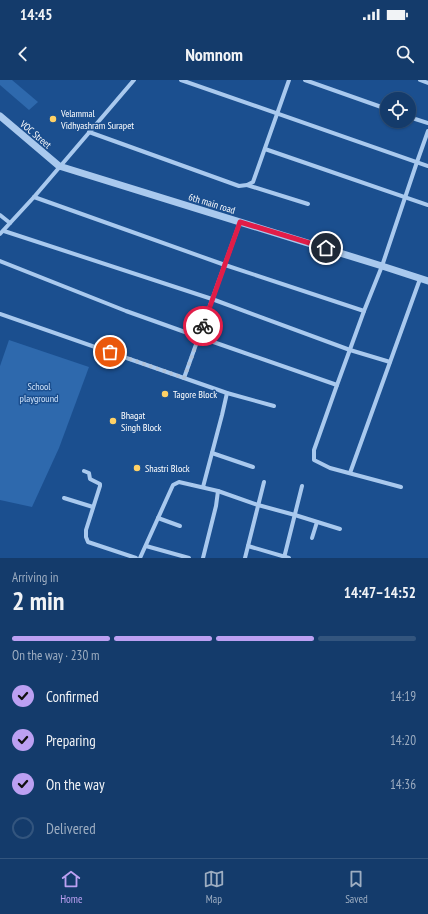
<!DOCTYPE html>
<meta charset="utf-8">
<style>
:root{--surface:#143b6b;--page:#214673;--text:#f1f3f6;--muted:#9dadc1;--line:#33557e;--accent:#bca0f2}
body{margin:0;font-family:"PT Sans Narrow",sans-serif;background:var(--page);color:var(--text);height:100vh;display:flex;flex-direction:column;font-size:15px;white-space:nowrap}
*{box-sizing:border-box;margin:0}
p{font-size:13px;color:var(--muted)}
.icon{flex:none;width:22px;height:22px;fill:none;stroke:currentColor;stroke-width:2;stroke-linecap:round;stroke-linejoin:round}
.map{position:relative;height:478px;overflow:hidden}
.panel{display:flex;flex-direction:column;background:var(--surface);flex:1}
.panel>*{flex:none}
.tools{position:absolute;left:380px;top:12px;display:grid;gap:8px}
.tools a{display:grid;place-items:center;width:36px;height:36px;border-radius:50%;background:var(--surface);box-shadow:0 1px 3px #0004,0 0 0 1px var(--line);font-size:20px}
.pin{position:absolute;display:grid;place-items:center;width:34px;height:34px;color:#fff;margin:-17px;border:2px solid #fff;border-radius:50%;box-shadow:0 1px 4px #0007}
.courier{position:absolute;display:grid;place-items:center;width:40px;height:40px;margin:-20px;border:3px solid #e11d48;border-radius:50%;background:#fff;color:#222;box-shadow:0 1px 5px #0007}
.headline em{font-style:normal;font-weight:700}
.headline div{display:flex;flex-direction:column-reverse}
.headline{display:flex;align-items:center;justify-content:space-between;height:68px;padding:0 12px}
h1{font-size:26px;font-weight:700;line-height:30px}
.bar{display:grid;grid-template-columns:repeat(4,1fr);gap:6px 4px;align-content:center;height:48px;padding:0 12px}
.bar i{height:5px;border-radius:3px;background:var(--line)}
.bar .selected{background:var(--accent)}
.bar p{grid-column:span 4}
ol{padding:0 12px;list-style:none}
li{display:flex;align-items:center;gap:12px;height:44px}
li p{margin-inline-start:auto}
li .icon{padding:4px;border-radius:50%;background:var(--accent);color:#111;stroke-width:4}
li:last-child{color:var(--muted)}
li i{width:22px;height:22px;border:2px solid var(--line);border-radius:50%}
.status{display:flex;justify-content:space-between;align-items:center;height:28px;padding:0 20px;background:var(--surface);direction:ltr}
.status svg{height:11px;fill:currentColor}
header{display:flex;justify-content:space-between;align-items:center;height:52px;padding:0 12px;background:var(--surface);font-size:18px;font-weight:700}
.tab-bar{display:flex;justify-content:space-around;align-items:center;height:56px;border-top:1px solid var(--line);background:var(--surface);font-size:11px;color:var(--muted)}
.tab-bar a{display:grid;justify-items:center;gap:2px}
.tab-bar .selected{color:var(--accent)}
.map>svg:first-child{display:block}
.green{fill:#2e69ad}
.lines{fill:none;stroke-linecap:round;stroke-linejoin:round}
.minor{stroke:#a9c9ee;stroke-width:4}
.tertiary{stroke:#a9c9ee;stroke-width:7}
.done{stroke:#afc1d8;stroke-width:4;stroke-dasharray:0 7.2}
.route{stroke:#e11d48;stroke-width:5}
.poi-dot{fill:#ffd166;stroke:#1b4f8f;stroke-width:1.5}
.labels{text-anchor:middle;stroke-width:3;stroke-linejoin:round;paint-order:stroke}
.poi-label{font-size:10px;fill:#fff;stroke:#1b4f8f;text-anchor:start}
.street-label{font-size:10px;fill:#fff;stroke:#1b4f8f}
.park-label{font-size:10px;fill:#cfe3fa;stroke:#1b4f8f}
</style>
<div class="status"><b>14:45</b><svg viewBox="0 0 49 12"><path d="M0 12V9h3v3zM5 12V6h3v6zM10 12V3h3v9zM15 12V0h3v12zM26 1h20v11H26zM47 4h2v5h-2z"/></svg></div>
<header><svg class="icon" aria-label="back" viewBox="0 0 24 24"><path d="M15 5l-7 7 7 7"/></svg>Nomnom<svg class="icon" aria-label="search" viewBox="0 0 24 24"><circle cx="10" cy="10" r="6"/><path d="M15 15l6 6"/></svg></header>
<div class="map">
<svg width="428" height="478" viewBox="0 0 428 478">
<rect width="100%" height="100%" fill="#1b4f8f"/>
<g class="green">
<polygon points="0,0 12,0 38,22 29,30 0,5"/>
<polygon points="9,260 89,287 59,368 32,427 0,420 0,286"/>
</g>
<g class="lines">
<g class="minor">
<polyline points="181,0 428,86"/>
<polyline points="305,0 387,29"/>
<polyline points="420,0 428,3"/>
<polyline points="409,37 428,43"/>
<polyline points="89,52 239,106 247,105 253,102 289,0"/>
<polyline points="265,69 428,125"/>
<polyline points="247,105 308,124"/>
<polyline points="34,117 225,185 364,231"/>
<polyline points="0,135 10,143"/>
<polyline points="4,151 212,219 350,270 390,282"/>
<polyline points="0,154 34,117 134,0"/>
<polyline points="0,181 126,231 199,257 337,305"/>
<polyline points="0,234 227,313 274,326"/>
<polyline points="184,298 240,142"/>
<polyline points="212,373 253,387"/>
<polyline points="84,391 89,393 90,399 100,404 100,406 86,450 86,457 88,462 136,478"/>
<polyline points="350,393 420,199"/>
<polyline points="203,407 222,335 227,313"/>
<polyline points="401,407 330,388 314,380 314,370 337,305 364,231 382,186 417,82 428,51"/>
<polyline points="64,418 93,427"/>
<polyline points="158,438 180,446"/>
<polyline points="312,458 317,442"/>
<polyline points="146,466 189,478"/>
<polyline points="248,466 289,478"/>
<polyline points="140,478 168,416 173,405 179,402 218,411 258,425 295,435 340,449"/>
<polyline points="203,478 216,426 218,411"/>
<polyline points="245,478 264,402"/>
<polyline points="284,478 302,406"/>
</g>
<polyline class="tertiary" points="0,36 59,86 382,186 428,201"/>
</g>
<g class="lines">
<polyline class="done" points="110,272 184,298 203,246"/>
<polyline class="route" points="203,246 240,142 326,168"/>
</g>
<g class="poi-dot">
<circle cx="53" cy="39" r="4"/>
<circle cx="165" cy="314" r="4"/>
<circle cx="113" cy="341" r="4"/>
<circle cx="137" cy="388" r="4"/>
</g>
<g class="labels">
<g class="poi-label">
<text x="61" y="37">Velammal<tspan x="61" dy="12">Vidhyashram Surapet</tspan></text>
<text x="173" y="318">Tagore Block</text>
<text x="121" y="339">Bhagat<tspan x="121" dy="12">Singh Block</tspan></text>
<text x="145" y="392">Shastri Block</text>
</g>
<g class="street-label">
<text transform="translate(36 54) rotate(40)" y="4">VOC Street</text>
<text transform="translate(212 123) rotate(17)" y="4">6th main road</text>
</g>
<g class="park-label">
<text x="39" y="310">School<tspan x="39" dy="12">playground</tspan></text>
</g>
</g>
</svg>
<div class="tools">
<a><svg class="icon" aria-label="locate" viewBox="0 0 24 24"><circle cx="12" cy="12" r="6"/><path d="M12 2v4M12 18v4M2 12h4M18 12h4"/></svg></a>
</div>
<div class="pin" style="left:110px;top:272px;background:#ea580c"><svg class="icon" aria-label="bag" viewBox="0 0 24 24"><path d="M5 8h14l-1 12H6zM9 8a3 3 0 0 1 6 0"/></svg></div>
<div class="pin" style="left:326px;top:168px;background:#1f2937"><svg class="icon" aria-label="home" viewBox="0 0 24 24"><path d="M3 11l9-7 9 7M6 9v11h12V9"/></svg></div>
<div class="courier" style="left:203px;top:246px"><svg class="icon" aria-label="bike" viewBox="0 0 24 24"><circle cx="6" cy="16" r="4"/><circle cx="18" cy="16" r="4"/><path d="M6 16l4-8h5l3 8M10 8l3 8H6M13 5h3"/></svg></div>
</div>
<section class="panel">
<div class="headline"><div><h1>2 min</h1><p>Arriving in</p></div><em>14:47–14:52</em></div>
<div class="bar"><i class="selected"></i><i class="selected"></i><i class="selected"></i><i></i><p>On the way · 230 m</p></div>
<ol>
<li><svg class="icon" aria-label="check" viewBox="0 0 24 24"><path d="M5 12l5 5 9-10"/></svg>Confirmed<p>14:19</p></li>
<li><svg class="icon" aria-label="check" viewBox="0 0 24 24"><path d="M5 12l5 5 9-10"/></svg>Preparing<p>14:20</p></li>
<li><svg class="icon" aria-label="check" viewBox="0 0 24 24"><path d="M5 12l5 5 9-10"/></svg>On the way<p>14:36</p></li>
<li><i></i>Delivered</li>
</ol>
</section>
<nav class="tab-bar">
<a class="selected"><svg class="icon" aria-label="home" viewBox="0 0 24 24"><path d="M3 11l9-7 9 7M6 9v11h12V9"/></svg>Home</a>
<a><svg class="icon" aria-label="map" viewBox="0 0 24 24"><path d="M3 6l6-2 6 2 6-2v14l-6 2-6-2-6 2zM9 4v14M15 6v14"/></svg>Map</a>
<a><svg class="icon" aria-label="saved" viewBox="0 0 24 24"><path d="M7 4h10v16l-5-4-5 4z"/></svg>Saved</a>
</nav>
